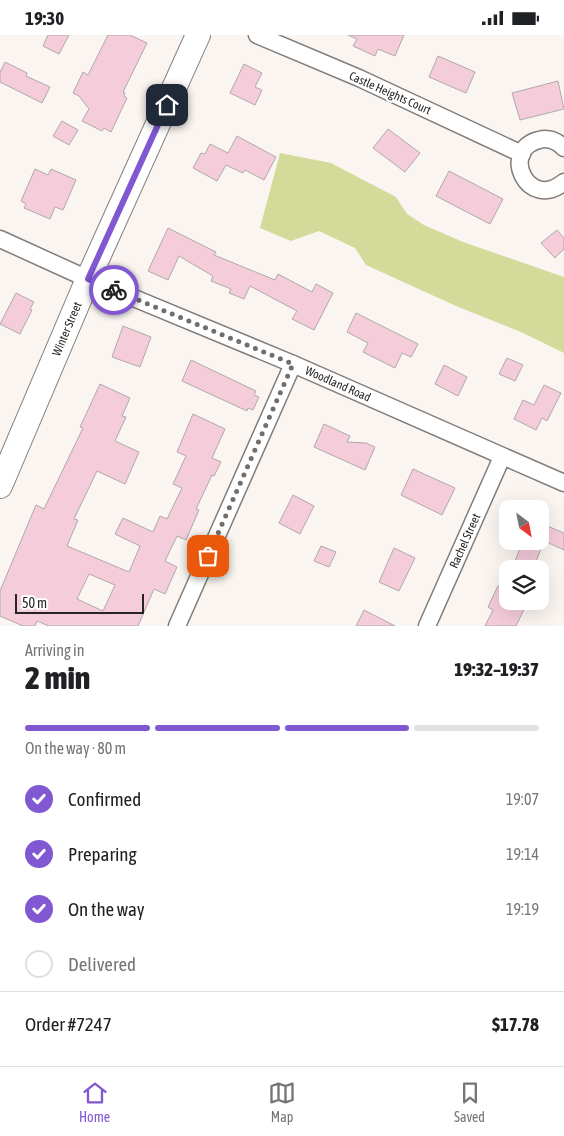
<!DOCTYPE html>
<meta charset="utf-8">
<style>
:root{--surface:#fff;--page:#f6f6f6;--text:#202124;--muted:#757577;--line:#e0e0e0;--accent:#8158d2}
body{margin:0;font-family:"Asap Condensed",sans-serif;background:var(--page);color:var(--text);height:100vh;display:flex;flex-direction:column;font-size:19px;white-space:nowrap}
*{box-sizing:border-box;margin:0}
p{font-size:16px;color:var(--muted)}
.icon{flex:none;width:28px;height:28px;fill:none;stroke:currentColor;stroke-width:2;stroke-linecap:round;stroke-linejoin:round}
.map{position:relative;height:591px;overflow:hidden}
.sheet{display:flex;flex-direction:column;background:var(--surface);flex:1}
.sheet>*{flex:none}
.needle{width:32px;rotate:148deg}
.tools{position:absolute;left:499px;top:465px;display:grid;gap:10px}
.tools a{display:grid;place-items:center;width:50px;height:50px;border-radius:10px;background:var(--surface);box-shadow:0 5px 20px #0002;font-size:25px}
.scale{position:absolute;left:15px;bottom:12px;width:129px;box-sizing:border-box;padding-left:5px;border:2px solid #272524;border-top:0;font-size:14px;line-height:18px;white-space:nowrap;color:#272524;-webkit-text-stroke:4px #fff;paint-order:stroke}
.pin{position:absolute;display:grid;place-items:center;width:42px;height:42px;color:#fff;margin:-21px;border-radius:10px;box-shadow:0 2px 8px #0006}
.courier{position:absolute;display:grid;place-items:center;width:50px;height:50px;margin:-25px;border:4px solid #8158d2;border-radius:50%;background:#fff;color:#222;box-shadow:0 1px 6px #0007}
.head em{font-style:normal;font-weight:800}
.head div{display:flex;flex-direction:column-reverse}
.head{display:flex;align-items:center;justify-content:space-between;height:85px;padding:0 25px}
h1{font-size:32px;font-weight:800;line-height:38px}
.bar{display:grid;grid-template-columns:repeat(4,1fr);gap:8px 5px;align-content:center;height:60px;padding:0 25px}
.bar i{height:6px;border-radius:4px;background:var(--line)}
.bar .current{background:var(--accent)}
.bar p{grid-column:span 4}
.line{display:flex;align-items:center;gap:12px;padding:0 25px;border-top:1px solid var(--line)}
.line div{flex:1}
ol{padding:0 25px;list-style:none}
li{display:flex;align-items:center;gap:15px;height:55px}
li p{margin-inline-start:auto}
li .icon{padding:5px;border-radius:50%;background:var(--accent);color:#fff;stroke-width:4}
li:last-child{color:var(--muted)}
li i{width:28px;height:28px;border:2px solid var(--line);border-radius:50%}
.status{display:flex;justify-content:space-between;align-items:center;height:35px;padding:0 25px;background:var(--surface);direction:ltr}
.status svg{height:14px;fill:currentColor}
.tab-bar{display:flex;justify-content:space-around;align-items:center;height:70px;border-top:1px solid var(--line);background:var(--surface);font-size:14px;color:var(--muted)}
.tab-bar a{display:grid;justify-items:center;gap:2px}
.tab-bar .current{color:var(--accent)}
.map>svg:first-child{display:block}
.green{fill:#d3da9a}
.building{fill:#f5ccda;stroke:#afa9ab;fill-rule:evenodd}
.lines{fill:none;stroke-linecap:round;stroke-linejoin:round}
.street-casing{stroke:#817d7a;stroke-width:19}
.secondary-casing{stroke:#817d7a;stroke-width:26}
.street{stroke:#fff;stroke-width:16}
.secondary{stroke:#fff;stroke-width:24}
.done{stroke:#716e6c;stroke-width:5;stroke-dasharray:0 9}
.route{stroke:#8158d2;stroke-width:6}
.labels{text-anchor:middle;stroke-width:4.5;stroke-linejoin:round;paint-order:stroke}
.street-label{font-size:12px;fill:#272524;stroke:#fff}
</style>
<div class="status"><b>19:30</b><svg viewBox="0 0 49 12"><path d="M0 12V9h3v3zM5 12V6h3v6zM10 12V3h3v9zM15 12V0h3v12zM26 1h20v11H26zM47 4h2v5h-2z"/></svg></div>
<div class="map">
<svg width="564" height="591" viewBox="0 0 564 591">
<rect width="100%" height="100%" fill="#faf5f1"/>
<polygon class="green" points="280,118 331,128 396,162 407,179 424,190 463,207 564,242 564,318 521,297 456,271 366,230 355,213 319,196 291,206 260,193"/>
<g class="building">
<polygon points="48,0 69,0 59,19 43,11"/>
<polygon points="108,0 130,0 147,8 123,57 125,58 124,61 127,63 111,97 104,93 102,96 82,86 89,74 79,61 73,58 83,37 88,40"/>
<polygon points="348,0 404,0 395,21 378,14 375,21 353,11 357,4"/>
<polygon points="438,21 475,37 466,58 429,42"/>
<polygon points="5,27 27,38 26,41 50,52 42,68 0,47 0,37"/>
<polygon points="244,29 262,38 255,52 262,55 255,70 230,58"/>
<polygon points="558,46 564,74 520,85 512,58"/>
<polygon points="62,86 78,95 69,110 53,101"/>
<polygon points="388,94 420,118 405,137 373,113"/>
<polygon points="237,101 276,122 264,145 245,135 243,138 226,130 217,146 193,133 201,118 205,119 210,109 228,118"/>
<polygon points="35,134 48,140 51,134 76,145 63,175 55,172 50,184 24,173 26,169 21,166"/>
<polygon points="449,136 503,164 490,189 436,161"/>
<polygon points="168,193 216,217 214,220 275,245 278,239 312,257 316,249 333,258 314,295 292,284 297,276 250,251 244,264 229,258 231,254 211,246 213,241 179,221 168,245 148,236"/>
<polygon points="557,195 564,203 564,214 555,223 541,208"/>
<polygon points="16,258 34,267 30,274 32,275 20,299 0,289"/>
<polygon points="356,278 418,309 411,322 402,318 395,333 363,317 368,308 347,297"/>
<polygon points="123,291 151,302 140,332 112,322"/>
<polygon points="507,323 523,330 515,346 499,339"/>
<polygon points="191,325 256,356 254,360 259,362 253,375 248,373 247,376 182,346"/>
<polygon points="444,330 467,342 458,361 435,349"/>
<path d="M100,349l30,14 -8,18 4,1 -11,24 24,11 -14,32 -28,-13 -23,48 4,1 -11,26 62,26 11,-26 -25,-12 8,-16 30,14 7,-16 7,3 15,-31 -9,-4 13,-28 -9,-4 16,-38 32,15 -13,29 9,4 -7,14 -2,-1 -16,34 3,1 -13,30 -9,-4 -12,25 12,6 -12,27 -11,-5 -16,37h-89l-12,-5 -2,5h-12l-23,-10v-25l36,-86 8,4 39,-81 -3,-1zM89,539l26,11 -12,26 -26,-12z"/>
<polygon points="544,350 561,358 547,386 542,383 536,395 514,384 523,365 534,370"/>
<polygon points="324,389 350,401 347,407 366,408 375,412 365,435 314,412"/>
<polygon points="413,434 455,453 442,480 401,460"/>
<polygon points="293,460 314,471 300,499 279,488"/>
<polygon points="540,488 564,498 564,515 540,504"/>
<polygon points="523,506 544,506 533,534 512,534"/>
<polygon points="321,511 336,517 329,532 314,526"/>
<polygon points="394,513 415,523 399,556 379,547"/>
<polygon points="498,551 508,556 508,566 528,566 516,591 485,591 493,575 488,572"/>
<polygon points="364,575 395,591 356,591"/>
</g>
<g class="lines">
<g class="street-casing">
<g id="street">
<polyline points="257,0 359,43 522,119"/>
<path d="M564,113c-7,-7 -15,-11 -25,-8 -40,10 -11,72 25,42"/>
<polyline points="0,204 88,244 293,329 564,448"/>
<polyline points="177,591 293,329"/>
<polyline points="427,591 502,422"/>
</g>
</g>
<g class="secondary-casing">
<polyline id="secondary" points="0,451 88,244 198,0"/>
</g>
<use href="#street" class="street"/>
<use href="#secondary" class="secondary"/>
</g>
<g class="lines">
<polyline class="done" points="114,255 293,329 208,521"/>
<polyline class="route" points="114,255 88,244 167,70"/>
</g>
<g class="labels">
<g class="street-label">
<text transform="translate(390 58) rotate(24)" y="4">Castle Heights Court</text>
<text transform="translate(67 294) rotate(-67)" y="4">Winter Street</text>
<text transform="translate(338 349) rotate(24)" y="4">Woodland Road</text>
<text transform="translate(465 506) rotate(-66)" y="4">Rachel Street</text>
</g>
</g>
</svg>
<div class="tools">
<a><svg class="needle" viewBox="-14 -14 28 28"><path d="M0-13l5 13h-10z" fill="#e53935"/><path d="M0 13l5-13h-10z" fill="#757577"/></svg></a>
<a><svg class="icon" aria-label="layers" viewBox="0 0 24 24"><path d="M12 4l9 5-9 5-9-5zM3 14l9 5 9-5"/></svg></a>
</div>
<div class="scale">50 m</div>
<div class="pin" style="left:208px;top:521px;background:#ea580c"><svg class="icon" aria-label="bag" viewBox="0 0 24 24"><path d="M5 8h14l-1 12H6zM9 8a3 3 0 0 1 6 0"/></svg></div>
<div class="pin" style="left:167px;top:70px;background:#1f2937"><svg class="icon" aria-label="home" viewBox="0 0 24 24"><path d="M3 11l9-7 9 7M6 9v11h12V9"/></svg></div>
<div class="courier" style="left:114px;top:255px"><svg class="icon" aria-label="bike" viewBox="0 0 24 24"><circle cx="6" cy="16" r="4"/><circle cx="18" cy="16" r="4"/><path d="M6 16l4-8h5l3 8M10 8l3 8H6M13 5h3"/></svg></div>
</div>
<section class="sheet">
<div class="head"><div><h1>2 min</h1><p>Arriving in</p></div><em>19:32–19:37</em></div>
<div class="bar"><i class="current"></i><i class="current"></i><i class="current"></i><i></i><p>On the way · 80 m</p></div>
<ol>
<li><svg class="icon" aria-label="check" viewBox="0 0 24 24"><path d="M5 12l5 5 9-10"/></svg>Confirmed<p>19:07</p></li>
<li><svg class="icon" aria-label="check" viewBox="0 0 24 24"><path d="M5 12l5 5 9-10"/></svg>Preparing<p>19:14</p></li>
<li><svg class="icon" aria-label="check" viewBox="0 0 24 24"><path d="M5 12l5 5 9-10"/></svg>On the way<p>19:19</p></li>
<li><i></i>Delivered</li>
</ol>
<div class="line" style="height:65px"><div>Order #7247</div><b>$17.78</b></div>
</section>
<nav class="tab-bar">
<a class="current"><svg class="icon" aria-label="home" viewBox="0 0 24 24"><path d="M3 11l9-7 9 7M6 9v11h12V9"/></svg>Home</a>
<a><svg class="icon" aria-label="map" viewBox="0 0 24 24"><path d="M3 6l6-2 6 2 6-2v14l-6 2-6-2-6 2zM9 4v14M15 6v14"/></svg>Map</a>
<a><svg class="icon" aria-label="saved" viewBox="0 0 24 24"><path d="M7 4h10v16l-5-4-5 4z"/></svg>Saved</a>
</nav>
